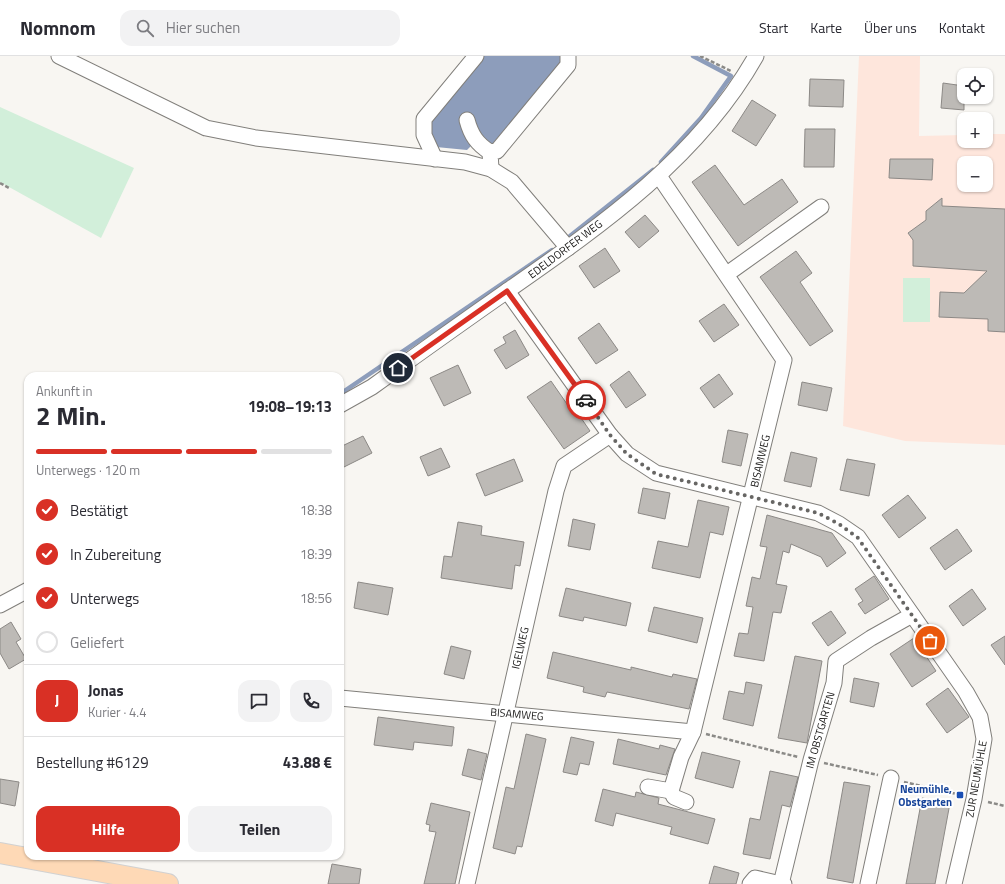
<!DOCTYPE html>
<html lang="de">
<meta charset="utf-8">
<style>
:root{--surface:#fff;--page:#f2f2f3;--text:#2b2b33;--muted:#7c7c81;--line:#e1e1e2;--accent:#d93025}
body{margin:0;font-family:"Titillium Web",sans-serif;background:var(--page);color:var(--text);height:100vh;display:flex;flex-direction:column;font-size:15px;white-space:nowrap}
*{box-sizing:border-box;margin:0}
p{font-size:13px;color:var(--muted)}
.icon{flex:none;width:22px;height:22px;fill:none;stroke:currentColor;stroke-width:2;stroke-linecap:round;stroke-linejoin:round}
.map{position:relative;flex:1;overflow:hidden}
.details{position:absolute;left:24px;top:316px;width:320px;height:488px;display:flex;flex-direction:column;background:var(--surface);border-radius:12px;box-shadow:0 1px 3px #0004}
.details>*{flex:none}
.tools{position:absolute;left:957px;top:12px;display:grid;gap:8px}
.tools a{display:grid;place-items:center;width:36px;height:36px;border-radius:8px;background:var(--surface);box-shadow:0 1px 3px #0004;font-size:20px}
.pin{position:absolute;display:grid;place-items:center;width:34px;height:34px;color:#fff;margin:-17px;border:2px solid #fff;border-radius:50%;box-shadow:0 1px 4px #0007}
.courier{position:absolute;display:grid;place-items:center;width:40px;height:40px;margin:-20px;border:3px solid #d93025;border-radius:50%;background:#fff;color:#222;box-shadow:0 1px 5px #0007}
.summary em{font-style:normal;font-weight:700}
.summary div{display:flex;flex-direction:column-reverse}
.summary{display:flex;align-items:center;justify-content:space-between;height:68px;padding:0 12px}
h1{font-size:26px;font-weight:700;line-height:30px}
.bar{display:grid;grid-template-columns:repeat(4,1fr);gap:6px 4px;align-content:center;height:48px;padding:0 12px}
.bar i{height:5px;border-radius:3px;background:var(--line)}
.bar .active{background:var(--accent)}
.bar p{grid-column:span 4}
.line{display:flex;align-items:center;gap:10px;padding:0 12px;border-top:1px solid var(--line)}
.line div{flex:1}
.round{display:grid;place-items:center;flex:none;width:42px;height:42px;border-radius:12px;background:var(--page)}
ol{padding:0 12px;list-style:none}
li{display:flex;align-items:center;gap:12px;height:44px}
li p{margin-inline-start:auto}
li .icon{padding:4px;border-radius:50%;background:var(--accent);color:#fff;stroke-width:4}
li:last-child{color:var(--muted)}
li i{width:22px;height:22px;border:2px solid var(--line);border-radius:50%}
.cta{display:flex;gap:8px;margin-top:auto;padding:8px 12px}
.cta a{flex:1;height:46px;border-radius:12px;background:var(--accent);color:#fff;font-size:16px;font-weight:700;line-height:46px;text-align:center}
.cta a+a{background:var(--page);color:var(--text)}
header{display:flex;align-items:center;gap:24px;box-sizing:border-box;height:56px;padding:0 20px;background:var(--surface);border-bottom:1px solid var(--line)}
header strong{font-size:19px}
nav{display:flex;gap:22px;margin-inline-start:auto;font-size:14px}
.search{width:280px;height:36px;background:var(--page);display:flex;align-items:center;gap:10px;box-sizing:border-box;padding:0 14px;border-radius:12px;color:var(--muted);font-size:15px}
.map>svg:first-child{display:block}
.commercial{fill:#fee6dc;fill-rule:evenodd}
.green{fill:#d2efda}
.water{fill:#8d9dbb}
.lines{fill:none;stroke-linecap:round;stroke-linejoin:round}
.stream{stroke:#8d9dbb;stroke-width:4.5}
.building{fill:#bdbab6;stroke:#8c8986}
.minor-casing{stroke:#817f7b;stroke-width:17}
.major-casing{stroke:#d1d1d1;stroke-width:22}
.path{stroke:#8b8a87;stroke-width:2.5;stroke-dasharray:4 2;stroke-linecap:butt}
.minor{stroke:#fff;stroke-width:15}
.major{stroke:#fed9b6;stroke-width:20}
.done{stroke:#676664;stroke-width:4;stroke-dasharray:0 7.2}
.route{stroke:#d93025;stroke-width:5}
.transit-dot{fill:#1a4fb4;stroke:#fff;stroke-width:1.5}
.labels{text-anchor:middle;stroke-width:4;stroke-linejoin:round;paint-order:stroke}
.street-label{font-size:11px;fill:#191817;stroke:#fff}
.transit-label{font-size:11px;font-weight:bold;fill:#164399;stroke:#fff;text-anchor:end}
</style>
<header>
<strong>Nomnom</strong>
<div class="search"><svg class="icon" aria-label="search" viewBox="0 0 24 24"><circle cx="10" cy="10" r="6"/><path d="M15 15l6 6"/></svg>Hier suchen</div>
<nav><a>Start</a><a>Karte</a><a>Über uns</a><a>Kontakt</a></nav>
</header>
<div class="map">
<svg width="1005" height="828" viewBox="0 0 1005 828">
<rect width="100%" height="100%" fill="#f8f6f2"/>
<path class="commercial" d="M859,0h61l-1,80 45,-1v6h22v-7h19v311l-100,-4 -62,-15zM964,107h22v22h-22z"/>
<g class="green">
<polygon points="0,51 134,112 101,182 0,126"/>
<rect x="903" y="222" width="27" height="44"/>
</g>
<polygon class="water" points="482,0 561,0 560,9 493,87 484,88 468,61 459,65 471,90 467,94 436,91 431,88 428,67"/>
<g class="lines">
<g class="stream">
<polyline points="661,106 701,62 731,20 693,0"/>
<polyline points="570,180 653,114"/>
<polyline points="340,338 552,194"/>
</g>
</g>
<g class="building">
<polygon points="810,23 844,24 843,51 809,50"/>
<polygon points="943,27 964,30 964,54 941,52"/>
<polygon points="752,44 776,59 756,90 732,75"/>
<polygon points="805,73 835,73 834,111 804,111"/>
<polygon points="890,103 933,103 932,124 889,122"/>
<polygon points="715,109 744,149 782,123 798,146 738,190 692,126"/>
<polygon points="942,142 942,150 1005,153 1005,276 988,275 988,263 939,261 940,236 964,237 987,215 913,210 913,184 908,177 926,164 926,155"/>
<polygon points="645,159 659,175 639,192 625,176"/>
<polygon points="605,192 620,215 594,232 579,210"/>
<polygon points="796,195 812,217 800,226 833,275 810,290 760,221"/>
<polygon points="724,248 739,269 714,286 699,265"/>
<polygon points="599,267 618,294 596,308 578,282"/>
<polygon points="515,274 529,299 506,313 494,294 506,287 503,281"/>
<polygon points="458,309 471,337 444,350 430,322"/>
<polygon points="629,315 646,339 626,352 610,329"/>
<polygon points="719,318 733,338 714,352 700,332"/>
<polygon points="551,325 576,361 579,359 590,375 564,393 527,341"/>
<polygon points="802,326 832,332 827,355 798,349"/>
<polygon points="728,374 748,378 741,410 722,406"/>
<polygon points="363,380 372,397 340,413 340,391"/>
<polygon points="441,392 450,411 428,420 420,401"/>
<polygon points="791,396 817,402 811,431 784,425"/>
<polygon points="514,403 523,425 485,440 476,418"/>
<polygon points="847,403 875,408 869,440 840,434"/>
<polygon points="643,432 670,437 665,463 638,457"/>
<polygon points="908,439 926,462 899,482 882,459"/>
<polygon points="698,444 729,451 723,479 710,476 700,522 652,512 658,485 688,491"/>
<polygon points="767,459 832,477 846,497 827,511 821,501 791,488 789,497 783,495 776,528 787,530 781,557 773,556 764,605 734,600 739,577 748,578 753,551 746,550 752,521 760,523 767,491 760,490"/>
<polygon points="573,463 595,468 590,494 568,490"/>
<polygon points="458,466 482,470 481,479 524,486 520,510 515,509 512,533 441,522 444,500 452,501"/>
<polygon points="957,473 972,495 945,514 930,492"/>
<polygon points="874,520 889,543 865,558 858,548 863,545 855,533"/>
<polygon points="358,526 393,532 388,559 354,552"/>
<polygon points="566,532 631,547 626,570 584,561 583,565 559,560"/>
<polygon points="972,533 986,553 963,570 949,550"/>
<polygon points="654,551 703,562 697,587 648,575"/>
<polygon points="831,555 846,577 828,590 812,567"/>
<polygon points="11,566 21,583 16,586 26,603 9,613 0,597 0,573"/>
<polygon points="1005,580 1005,609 991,589"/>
<polygon points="914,582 936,615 912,631 890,598"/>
<polygon points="451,590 471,595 464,623 444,618"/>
<polygon points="553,596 631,614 631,611 672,621 673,618 697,623 689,653 607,636 605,641 583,636 584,631 547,622"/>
<polygon points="795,600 822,605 807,687 778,682"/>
<polygon points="854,622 879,627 874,651 850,646"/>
<polygon points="746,626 762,629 753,670 723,663 729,635 744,638"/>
<polygon points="948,632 969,661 947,677 926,648"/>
<polygon points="378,661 454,671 452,690 414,686 413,694 374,689"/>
<polygon points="526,678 546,683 522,791 517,790 515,798 493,792 506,731 514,733"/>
<polygon points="571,681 594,686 589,709 580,707 577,719 563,716"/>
<polygon points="618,683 659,693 660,689 675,693 666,719 613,708"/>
<polygon points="468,693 487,698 481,724 462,719"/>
<polygon points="702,696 740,705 733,732 695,722"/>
<polygon points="770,715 798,721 790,751 782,749 770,803 743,798 750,762 760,764"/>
<polygon points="0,723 19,726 15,750 0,747"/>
<polygon points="844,726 870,730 853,827 827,822"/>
<polygon points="603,733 635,741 636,736 659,742 658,748 715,763 708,788 670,778 672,771 616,757 613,770 595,765"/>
<polygon points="922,742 950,747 935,828 906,828"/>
<polygon points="431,747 470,756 455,828 424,828 436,776 429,775 430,769 426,768"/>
<polygon points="332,808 361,813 359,828 328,828"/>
<polygon points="714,810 739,817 736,828 709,828"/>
</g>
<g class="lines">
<g class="minor-casing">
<g id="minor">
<polyline points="59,0 206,72 256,82 465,106 491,113 512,126 568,192"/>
<path d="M467,64c4,15 10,24 23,32"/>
<polyline points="435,103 424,79 424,63 476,0"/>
<polyline points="491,113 490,96 497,95 568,9 568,0"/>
<polyline points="727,218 821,151"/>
<polyline points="507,235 610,379 627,398 656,417 818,457 839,468 858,481 966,636 980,661 984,683 974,743 954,828"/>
<path d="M340,349l32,-18c46,-33 92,-66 138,-98 93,-65 189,-132 246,-233"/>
<polyline points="0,549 28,534"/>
<polyline points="340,642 693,676"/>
<polyline points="648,731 671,735 681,701 693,676 784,304 659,120"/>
<polyline points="671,735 674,741 686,746"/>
<polyline points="467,828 556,435 564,410 610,379"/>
<polyline points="750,828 755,822 781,828"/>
<polyline points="784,828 781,828 811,704 834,627 836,605 871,582 912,559"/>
<polyline points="868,828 891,722"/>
</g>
</g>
<g class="major-casing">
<polyline id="major" points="0,797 168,828"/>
</g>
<g class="path">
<polyline points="700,0 731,15"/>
<polyline points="0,127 9,132"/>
<polyline points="706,678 798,701"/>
<polyline points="824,707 878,719"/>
<polyline points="904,726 961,739"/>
<polyline points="988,746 1005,750"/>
</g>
<use href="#minor" class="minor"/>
<use href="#major" class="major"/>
</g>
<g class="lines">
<polyline class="done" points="586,344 610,379 627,398 656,418 818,457 839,468 858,482 930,585"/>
<polyline class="route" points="398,312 507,235 586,344"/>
</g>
<rect class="transit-dot" x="956" y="735" width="8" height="8" rx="2"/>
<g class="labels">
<g class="street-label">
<text transform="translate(565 193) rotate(-37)" y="4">EDELDORFER WEG</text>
<text transform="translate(760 405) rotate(-77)" y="4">BISAMWEG</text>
<text transform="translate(520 592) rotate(-77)" y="4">IGELWEG</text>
<text transform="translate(517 658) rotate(5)" y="4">BISAMWEG</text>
<text transform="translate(820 674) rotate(-74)" y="4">IM OBSTGARTEN</text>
<text transform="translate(976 723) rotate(-80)" y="4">ZUR NEUMÜHLE</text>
</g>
<g class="transit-label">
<text x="952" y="737">Neumühle,<tspan x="952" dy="13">Obstgarten</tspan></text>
</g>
</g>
</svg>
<div class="tools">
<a><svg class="icon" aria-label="locate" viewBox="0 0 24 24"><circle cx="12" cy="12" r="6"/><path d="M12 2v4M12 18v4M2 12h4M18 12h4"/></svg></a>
<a>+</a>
<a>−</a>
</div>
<div class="pin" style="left:930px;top:585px;background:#ea580c"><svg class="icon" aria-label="bag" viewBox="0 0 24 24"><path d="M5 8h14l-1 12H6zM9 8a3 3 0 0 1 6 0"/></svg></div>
<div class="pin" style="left:398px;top:312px;background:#1f2937"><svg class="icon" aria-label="home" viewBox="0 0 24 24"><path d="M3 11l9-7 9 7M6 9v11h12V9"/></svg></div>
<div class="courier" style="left:586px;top:344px"><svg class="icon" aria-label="car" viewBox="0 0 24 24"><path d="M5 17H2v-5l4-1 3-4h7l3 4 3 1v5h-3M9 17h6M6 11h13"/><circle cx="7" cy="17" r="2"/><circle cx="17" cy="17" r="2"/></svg></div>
<section class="details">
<div class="summary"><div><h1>2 Min.</h1><p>Ankunft in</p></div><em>19:08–19:13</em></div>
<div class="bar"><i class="active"></i><i class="active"></i><i class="active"></i><i></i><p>Unterwegs · 120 m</p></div>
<ol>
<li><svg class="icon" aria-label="check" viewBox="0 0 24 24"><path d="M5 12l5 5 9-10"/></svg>Bestätigt<p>18:38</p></li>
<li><svg class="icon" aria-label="check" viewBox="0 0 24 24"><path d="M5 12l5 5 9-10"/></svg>In Zubereitung<p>18:39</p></li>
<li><svg class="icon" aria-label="check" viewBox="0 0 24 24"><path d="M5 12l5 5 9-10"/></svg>Unterwegs<p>18:56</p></li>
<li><i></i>Geliefert</li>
</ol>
<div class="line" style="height:72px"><b class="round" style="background:var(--accent);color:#fff">J</b><div><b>Jonas</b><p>Kurier · 4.4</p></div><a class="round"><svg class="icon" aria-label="chat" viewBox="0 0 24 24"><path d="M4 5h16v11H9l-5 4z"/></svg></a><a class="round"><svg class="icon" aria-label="phone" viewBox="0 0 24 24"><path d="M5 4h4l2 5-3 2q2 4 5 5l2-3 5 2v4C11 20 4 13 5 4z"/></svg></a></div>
<div class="line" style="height:52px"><div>Bestellung #6129</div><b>43.88 €</b></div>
<div class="cta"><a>Hilfe</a><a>Teilen</a></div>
</section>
</div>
